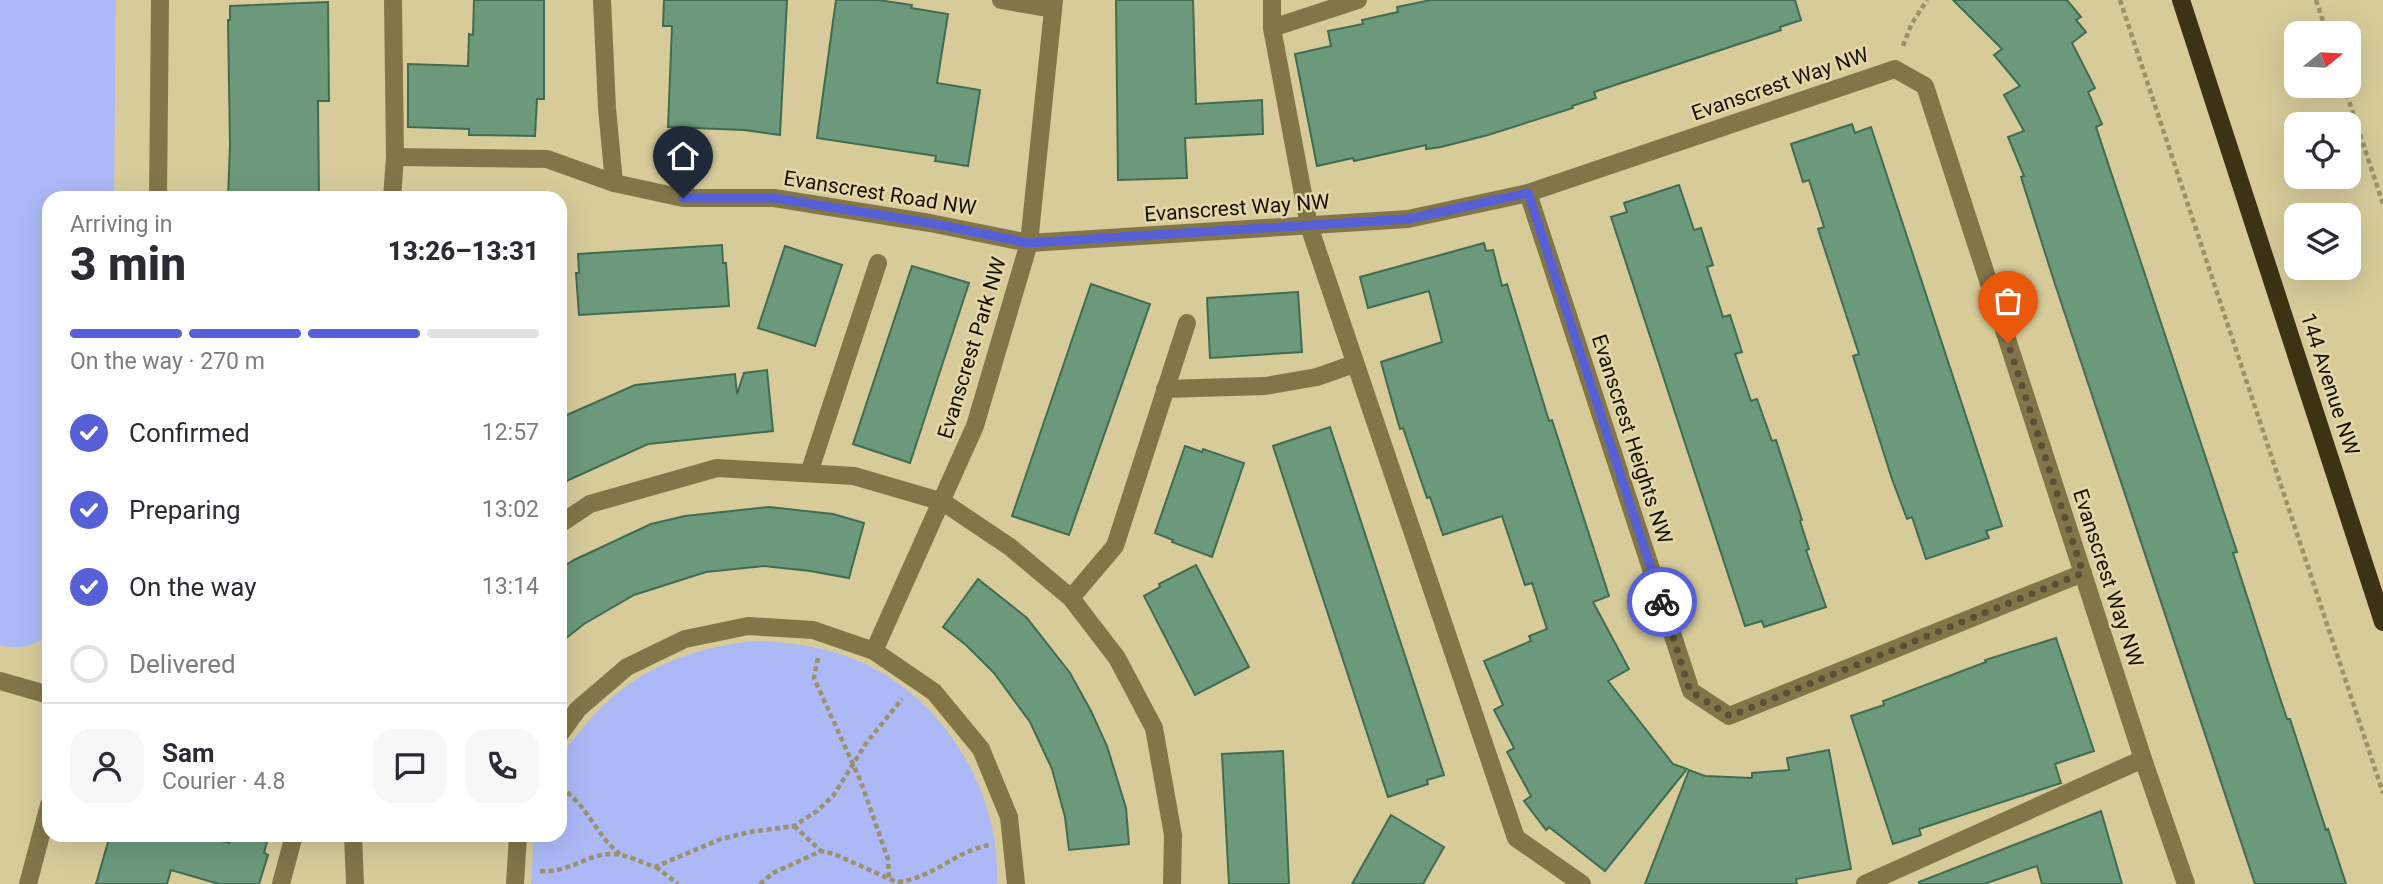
<!DOCTYPE html>
<meta charset="utf-8">
<style>
:root{--surface:#fff;--page:#f7f7f7;--text:#2b2b33;--muted:#7c7c81;--line:#e1e1e2;--accent:#5760d7}
body{margin:0;font-family:Roboto,sans-serif;background:var(--page);color:var(--text);height:100vh;display:flex;flex-direction:column;font-size:26px;white-space:nowrap}
*{box-sizing:border-box;margin:0}
p{font-size:23px;color:var(--muted)}
.icon{flex:none;width:38px;height:38px;fill:none;stroke:currentColor;stroke-width:2;stroke-linecap:round;stroke-linejoin:round}
.map{position:relative;flex:1;overflow:hidden}
.sheet{position:absolute;left:42px;top:191px;width:525px;height:651px;display:flex;flex-direction:column;background:var(--surface);border-radius:21px;box-shadow:0 7px 28px #0002}
.sheet>*{flex:none}
.needle{width:46px;rotate:72deg}
.tools{position:absolute;left:2284px;top:21px;display:grid;gap:14px}
.tools a{display:grid;place-items:center;width:77px;height:77px;border-radius:14px;background:var(--surface);box-shadow:0 7px 28px #0002;font-size:35px}
.pin{position:absolute;display:grid;place-items:center;width:60px;height:60px;color:#fff;margin:-72px -30px;border-radius:50% 50% 50% 0;rotate:-45deg;box-shadow:0 0 7px #0007}
.pin .icon{rotate:45deg}
.courier{position:absolute;display:grid;place-items:center;width:70px;height:70px;margin:-35px;border:5px solid #5760d7;border-radius:50%;background:#fff;color:#222;box-shadow:0 2px 9px #0007}
.head em{font-style:normal;font-weight:800}
.head div{display:flex;flex-direction:column-reverse}
.head{display:flex;align-items:center;justify-content:space-between;height:119px;padding:0 28px}
h1{font-size:46px;font-weight:800;line-height:52px}
.bar{display:grid;grid-template-columns:repeat(4,1fr);gap:10px 7px;align-content:center;height:84px;padding:0 28px}
.bar i{height:9px;border-radius:5px;background:var(--line)}
.bar .current{background:var(--accent)}
.bar p{grid-column:span 4}
.line{display:flex;align-items:center;gap:18px;padding:0 28px;border-top:2px solid var(--line)}
.line div{flex:1}
.round{display:grid;place-items:center;flex:none;width:74px;height:74px;border-radius:21px;background:var(--page)}
ol{padding:0 28px;list-style:none}
li{display:flex;align-items:center;gap:21px;height:77px}
li p{margin-inline-start:auto}
li .icon{padding:7px;border-radius:50%;background:var(--accent);color:#fff;stroke-width:4}
li:last-child{color:var(--muted)}
li i{width:38px;height:38px;border:4px solid var(--line);border-radius:50%}
.map>svg:first-child{display:block}
.green{fill:#adb9f7}
.building{fill:#6c997c;stroke:#416c51;stroke-width:2}
.lines{fill:none;stroke-linecap:round;stroke-linejoin:round}
.path{stroke:#9b916a;stroke-width:4.5;stroke-dasharray:5 3.5;stroke-linecap:butt}
.minor{stroke:#827649;stroke-width:18}
.major{stroke:#3b3313;stroke-width:18}
.done{stroke:#595137;stroke-width:7;stroke-dasharray:0 12.6}
.route{stroke:#5760d7;stroke-width:9}
.labels{text-anchor:middle;stroke-width:5;stroke-linejoin:round;paint-order:stroke}
.street-label{font-size:21px;fill:#151001;stroke:#e4d8a7}
</style>
<div class="map">
<svg width="2383" height="884" viewBox="0 0 2383 884">
<rect width="100%" height="100%" fill="#d7cb9a"/>
<g class="green">
<path d="M0,0h116l-2,198h-65v436c-14,13 -31,16 -49,11z"/>
<path d="M753,641c31,1 60,4 90,14 94,32 158,130 154,229h-466l3,-49h26c0,-16 -4,-63 0,-75 4,-11 14,-22 22,-31 44,-56 102,-80 171,-88z"/>
</g>
<g class="building">
<polygon points="474,0 544,0 544,99 537,99 535,136 469,135 469,129 408,127 408,64 468,66 469,34 473,35"/>
<polygon points="664,0 787,0 780,135 744,130 668,127 672,26 663,26"/>
<polygon points="836,0 878,0 912,5 911,8 948,14 937,83 980,90 968,166 935,161 936,156 817,138"/>
<polygon points="1116,0 1193,0 1196,104 1262,100 1263,134 1185,138 1187,178 1118,180"/>
<polygon points="1431,0 1795,0 1801,20 1780,27 1781,30 1594,92 1596,98 1572,106 1573,108 1488,135 1441,147 1426,149 1426,145 1354,161 1353,158 1317,166 1295,54 1331,46 1328,31 1363,24 1362,20 1398,12 1397,7"/>
<polygon points="1953,0 2067,0 2081,17 2076,20 2086,32 2072,43 2095,88 2088,92 2102,124 2096,127 2237,552 2233,553 2274,680 2287,719 2290,719 2326,830 2328,829 2346,884 2255,884 2054,281 2021,177 2024,176 2008,137 2024,131 2004,95 2020,86 1994,55 2002,49"/>
<polygon points="328,2 329,101 318,101 319,198 228,198 230,145 228,20 230,20 230,6"/>
<polygon points="1852,124 1855,133 1871,127 2002,526 1986,531 1989,538 1926,559 1912,517 1907,519 1892,479 1853,356 1859,354 1818,229 1824,227 1809,180 1803,182 1791,144"/>
<polygon points="1679,185 1694,230 1701,228 1713,265 1707,267 1723,317 1730,315 1742,352 1735,354 1751,401 1757,399 1772,441 1776,440 1802,520 1800,521 1809,549 1806,550 1826,607 1764,627 1762,621 1745,626 1611,217 1627,212 1624,203"/>
<polygon points="1484,243 1486,251 1493,250 1502,286 1507,284 1549,421 1552,420 1609,596 1593,602 1629,669 1608,681 1673,764 1687,769 1605,871 1549,827 1546,830 1524,801 1531,796 1507,752 1514,748 1494,710 1503,705 1484,661 1531,641 1529,636 1547,629 1532,583 1525,585 1502,516 1443,535 1430,497 1427,498 1403,428 1400,429 1391,398 1381,362 1442,342 1429,291 1368,308 1360,277"/>
<polygon points="722,245 723,263 726,263 729,306 579,315 576,273 579,273 578,254"/>
<polygon points="785,246 842,265 815,346 758,328"/>
<polygon points="912,266 969,283 910,463 853,444"/>
<polygon points="1091,284 1150,304 1069,535 1012,516"/>
<polygon points="1298,292 1302,352 1210,358 1207,298"/>
<polygon points="767,370 773,431 648,444 560,484 560,418 635,385 735,374 737,394 744,373"/>
<polygon points="1330,427 1444,775 1427,780 1428,784 1388,797 1273,446"/>
<polygon points="1185,446 1202,452 1203,449 1244,463 1212,557 1172,542 1173,540 1155,533"/>
<polygon points="769,507 833,514 864,523 849,578 810,571 764,566 706,572 634,595 584,624 560,643 560,569 574,560 651,524 685,516"/>
<polygon points="1196,565 1249,667 1195,695 1144,596 1160,587 1159,584"/>
<polygon points="978,579 1027,618 1070,673 1091,711 1107,746 1126,808 1129,844 1069,850 1065,817 1052,769 1030,722 994,673 966,645 943,627"/>
<polygon points="2056,638 2094,751 2055,764 2061,783 1919,829 1921,835 1893,844 1851,716 1884,705 1883,701 1986,662 1985,660"/>
<polygon points="1829,750 1851,869 1796,879 1797,884 1645,884 1689,770 1705,776 1752,778 1752,773 1789,770 1787,758"/>
<polygon points="1283,751 1289,884 1229,884 1222,754"/>
<polygon points="2101,811 2122,884 2042,884 2037,866 1984,884 1919,884 1919,882"/>
<polygon points="1391,815 1444,847 1423,884 1352,884"/>
<polygon points="110,835 201,835 229,843 231,835 269,835 264,853 268,855 259,884 219,884 171,870 167,884 96,884"/>
</g>
<g class="lines">
<g class="path">
<polyline points="2120,0 2383,793"/>
<polyline points="2316,0 2327,33"/>
<polyline points="1903,46 1911,25 1927,0"/>
<polyline points="2344,86 2383,204"/>
<polyline points="818,658 814,678 861,782 888,859 889,878"/>
<path d="M560,788c27,15 36,48 60,66"/>
<polyline points="794,826 821,851"/>
<polyline points="656,867 678,884"/>
<path d="M540,871c30,2 47,-17 71,-17 15,0 30,8 44,13l66,-28 29,-7 44,-6 23,-15 16,-15 34,-54 35,-43"/>
<path d="M898,882c35,-4 58,-31 91,-37"/>
<polyline points="760,884 773,873 821,851 834,854 901,884"/>
</g>
<g class="minor">
<polyline points="602,0 607,108 614,183 683,198 774,198 930,223 1029,243 1408,219 1528,193 1895,69 1925,86 2143,759 2186,884"/>
<polyline points="1001,0 1053,9"/>
<polyline points="1358,0 1272,28 1309,226 1516,838 1582,884"/>
<polyline points="1272,28 1272,0"/>
<polyline points="395,157 547,159 614,183"/>
<polyline points="1528,193 1691,691 1729,716 2083,573"/>
<polyline points="158,198 160,0"/>
<polyline points="392,198 395,157 393,0"/>
<polyline points="1165,389 1265,386 1317,377 1354,364"/>
<polyline points="809,473 878,263"/>
<polyline points="560,524 590,504 717,468 854,476 943,502 1010,547 1071,598 1117,658 1154,728 1173,835 1172,884"/>
<polyline points="1071,598 1115,546 1187,323"/>
<polyline points="874,651 975,426 1029,243 1054,0"/>
<polyline points="0,681 49,695"/>
<polyline points="560,734 578,709 627,667 685,639 748,626 813,630 874,651 934,692 981,749 1009,817 1016,884"/>
<polyline points="353,835 355,884"/>
<polyline points="28,884 49,805"/>
<polyline points="281,884 294,835"/>
<polyline points="515,884 518,835"/>
<polyline points="1865,884 2143,759"/>
</g>
<polyline class="major" points="2181,0 2383,622"/>
</g>
<g class="lines">
<polyline class="done" points="1662,602 1690,691 1730,716 2083,573 2008,343"/>
<polyline class="route" points="683,198 774,198 930,223 1028,243 1408,219 1528,193 1662,602"/>
</g>
<g class="labels">
<g class="street-label">
<text transform="translate(1780 84) rotate(-19)" y="7">Evanscrest Way NW</text>
<text transform="translate(880 193) rotate(9)" y="7">Evanscrest Road NW</text>
<text transform="translate(1237 208) rotate(-4)" y="7">Evanscrest Way NW</text>
<text transform="translate(972 348) rotate(-73)" y="7">Evanscrest Park NW</text>
<text transform="translate(2330 384) rotate(72)" y="7">144 Avenue NW</text>
<text transform="translate(1632 439) rotate(72)" y="7">Evanscrest Heights NW</text>
<text transform="translate(2108 578) rotate(72)" y="7">Evanscrest Way NW</text>
</g>
</g>
</svg>
<div class="tools">
<a><svg class="needle" viewBox="-14 -14 28 28"><path d="M0-13l5 13h-10z" fill="#e53935"/><path d="M0 13l5-13h-10z" fill="#7c7c81"/></svg></a>
<a><svg class="icon" aria-label="locate" viewBox="0 0 24 24"><circle cx="12" cy="12" r="6"/><path d="M12 2v4M12 18v4M2 12h4M18 12h4"/></svg></a>
<a><svg class="icon" aria-label="layers" viewBox="0 0 24 24"><path d="M12 4l9 5-9 5-9-5zM3 14l9 5 9-5"/></svg></a>
</div>
<div class="pin" style="left:2008px;top:343px;background:#ea580c"><svg class="icon" aria-label="bag" viewBox="0 0 24 24"><path d="M5 8h14l-1 12H6zM9 8a3 3 0 0 1 6 0"/></svg></div>
<div class="pin" style="left:683px;top:198px;background:#1f2937"><svg class="icon" aria-label="home" viewBox="0 0 24 24"><path d="M3 11l9-7 9 7M6 9v11h12V9"/></svg></div>
<div class="courier" style="left:1662px;top:602px"><svg class="icon" aria-label="bike" viewBox="0 0 24 24"><circle cx="6" cy="16" r="4"/><circle cx="18" cy="16" r="4"/><path d="M6 16l4-8h5l3 8M10 8l3 8H6M13 5h3"/></svg></div>
<section class="sheet">
<div class="head"><div><h1>3 min</h1><p>Arriving in</p></div><em>13:26–13:31</em></div>
<div class="bar"><i class="current"></i><i class="current"></i><i class="current"></i><i></i><p>On the way · 270 m</p></div>
<ol>
<li><svg class="icon" aria-label="check" viewBox="0 0 24 24"><path d="M5 12l5 5 9-10"/></svg>Confirmed<p>12:57</p></li>
<li><svg class="icon" aria-label="check" viewBox="0 0 24 24"><path d="M5 12l5 5 9-10"/></svg>Preparing<p>13:02</p></li>
<li><svg class="icon" aria-label="check" viewBox="0 0 24 24"><path d="M5 12l5 5 9-10"/></svg>On the way<p>13:14</p></li>
<li><i></i>Delivered</li>
</ol>
<div class="line" style="height:126px"><a class="round"><svg class="icon" aria-label="person" viewBox="0 0 24 24"><circle cx="12" cy="8" r="4"/><path d="M4 21q1-7 8-7t8 7"/></svg></a><div><b>Sam</b><p>Courier · 4.8</p></div><a class="round"><svg class="icon" aria-label="chat" viewBox="0 0 24 24"><path d="M4 5h16v11H9l-5 4z"/></svg></a><a class="round"><svg class="icon" aria-label="phone" viewBox="0 0 24 24"><path d="M5 4h4l2 5-3 2q2 4 5 5l2-3 5 2v4C11 20 4 13 5 4z"/></svg></a></div>
</section>
</div>
